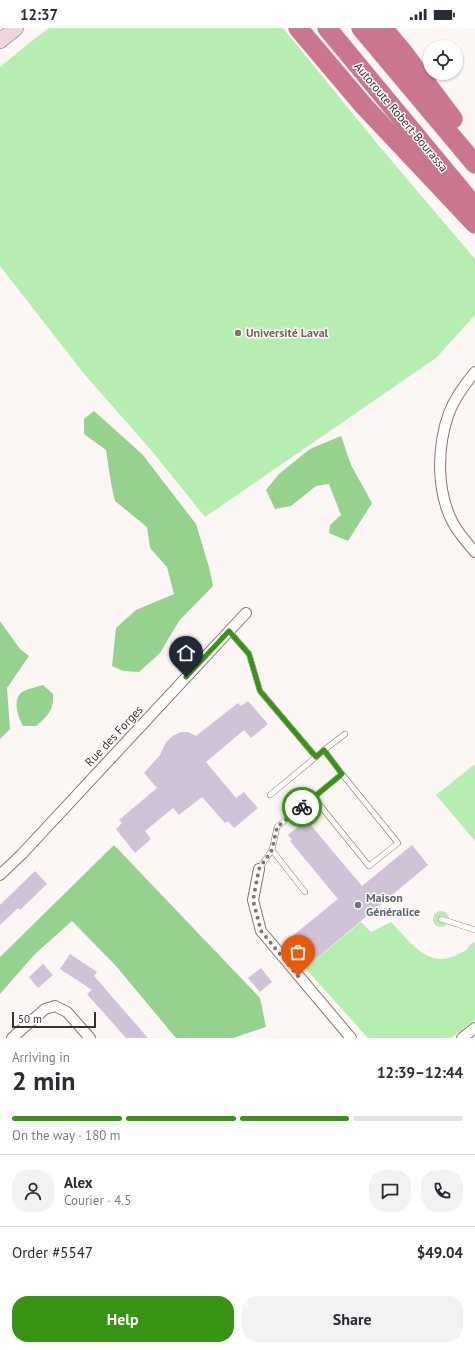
<!DOCTYPE html>
<meta charset="utf-8">
<style>
:root{--surface:#fff;--page:#f2f2f3;--text:#2b2b33;--muted:#7c7c81;--line:#e1e1e2;--accent:#379513}
body{margin:0;font-family:"PT Sans",sans-serif;background:var(--page);color:var(--text);height:100vh;display:flex;flex-direction:column;font-size:15px;white-space:nowrap}
*{box-sizing:border-box;margin:0}
p{font-size:13px;color:var(--muted)}
.icon{flex:none;width:22px;height:22px;fill:none;stroke:currentColor;stroke-width:2;stroke-linecap:round;stroke-linejoin:round}
.map{position:relative;height:1010px;overflow:hidden}
.side{display:flex;flex-direction:column;background:var(--surface);flex:1}
.side>*{flex:none}
.controls{position:absolute;left:423px;top:12px;display:grid;gap:8px}
.controls a{display:grid;place-items:center;width:40px;height:40px;border-radius:50%;background:var(--surface);box-shadow:0 1px 3px #0004;font-size:20px}
.scale{position:absolute;left:12px;bottom:10px;width:84px;box-sizing:border-box;padding-left:4px;border:2px solid #3b312c;border-top:0;font-size:11px;line-height:14px;white-space:nowrap;color:#3b312c;-webkit-text-stroke:3px #fff;paint-order:stroke}
.pin{position:absolute;display:grid;place-items:center;width:34px;height:34px;color:#fff;margin:-41px -17px;border-radius:50% 50% 50% 0;rotate:-45deg;box-shadow:0 0 4px #0007}
.pin .icon{rotate:45deg}
.courier{position:absolute;display:grid;place-items:center;width:40px;height:40px;margin:-20px;border:3px solid #379513;border-radius:50%;background:#fff;color:#222;box-shadow:0 1px 5px #0007}
.summary em{font-style:normal;font-weight:800}
.summary div{display:flex;flex-direction:column-reverse}
.summary{display:flex;align-items:center;justify-content:space-between;height:68px;padding:0 12px}
h1{font-size:26px;font-weight:800;line-height:30px}
.bar{display:grid;grid-template-columns:repeat(4,1fr);gap:6px 4px;align-content:center;height:48px;padding:0 12px}
.bar i{height:5px;border-radius:3px;background:var(--line)}
.bar .on{background:var(--accent)}
.bar p{grid-column:span 4}
.line{display:flex;align-items:center;gap:10px;padding:0 12px;border-top:1px solid var(--line)}
.line div{flex:1}
.round{display:grid;place-items:center;flex:none;width:42px;height:42px;border-radius:16px;background:var(--page)}
.button{display:flex;gap:8px;margin-top:auto;padding:8px 12px}
.button a{flex:1;height:46px;border-radius:16px;background:var(--accent);color:#fff;font-size:16px;font-weight:800;line-height:46px;text-align:center}
.button a+a{background:var(--page);color:var(--text)}
.status{display:flex;justify-content:space-between;align-items:center;height:28px;padding:0 20px;background:var(--surface);direction:ltr}
.status svg{height:11px;fill:currentColor}
.map>svg:first-child{display:block}
.green{fill:#b6edb0}
.forest{fill:#95d28e}
.building{fill:#d0c2d7}
.lines{fill:none;stroke-linecap:round;stroke-linejoin:round}
.lane-casing{stroke:#897368;stroke-width:6}
.street-casing{stroke:#897368;stroke-width:12}
.secondary-casing{stroke:#897368;stroke-width:16}
.highway-casing{stroke:#d4d2d1;stroke-width:20}
.lane{stroke:#fff;stroke-width:5}
.street{stroke:#fff;stroke-width:10}
.secondary{stroke:#efd6dd;stroke-width:15}
.highway{stroke:#ca768d;stroke-width:19}
.done{stroke:#7f7672;stroke-width:4;stroke-dasharray:0 7.2}
.route{stroke:#379513;stroke-width:5}
.education-dot{fill:#8d6e63;stroke:#fff;stroke-width:1.5}
.worship-dot{fill:#6b7280;stroke:#fff;stroke-width:1.5}
.labels{text-anchor:middle;stroke-width:3;stroke-linejoin:round;paint-order:stroke}
.street-label{font-size:12px;fill:#3b312c;stroke:#fff}
.education-label{font-size:12px;font-weight:bold;fill:#785e54;stroke:#fff;text-anchor:start}
.worship-label{font-size:12px;font-weight:bold;fill:#5b616d;stroke:#fff;text-anchor:start}
</style>
<div class="status"><b>12:37</b><svg viewBox="0 0 49 12"><path d="M0 12V9h3v3zM5 12V6h3v6zM10 12V3h3v9zM15 12V0h3v12zM26 1h20v11H26zM47 4h2v5h-2z"/></svg></div>
<div class="map">
<svg width="475" height="1010" viewBox="0 0 475 1010">
<rect width="100%" height="100%" fill="#fcf7f5"/>
<g class="green">
<polygon points="49,0 283,0 379,118 475,231 475,287 436,330 205,489 151,422 85,347 0,238 0,39 28,16"/>
<polygon points="475,736 475,813 436,767"/>
<circle cx="441" cy="891" r="8"/>
<path d="M361,894l10,10 20,-10c18,18 35,46 64,34 3,-2 8,-4 11,-6 4,-4 4,-7 9,-8v78l-24,18h-83l-63,-70z"/>
</g>
<g class="forest">
<polygon points="94,383 142,426 196,496 209,539 213,558 179,593 160,625 139,644 123,643 112,638 116,600 136,582 174,566 167,539 150,520 147,499 115,473 111,455 106,422 84,406 84,391"/>
<polygon points="341,408 351,437 372,475 348,513 329,505 330,497 341,487 329,456 316,458 291,478 275,481 266,462 279,446 310,421"/>
<polygon points="0,593 20,621 29,628 7,660 10,701 0,711"/>
<path d="M43,657l10,9c1,16 -5,22 -17,32h-13c-5,-9 -12,-29 1,-35 6,-3 13,-4 19,-6z"/>
<polygon points="114,817 260,970 266,999 233,1010 176,1010 116,938 72,893 35,926 0,966 0,929"/>
</g>
<g class="building">
<polygon points="248,673 268,696 251,710 244,702 206,734 236,770 244,764 258,780 234,800 228,793 225,795 202,769 179,787 173,780 145,803 151,811 135,825 116,801 122,795 119,792 157,760 144,745 160,727 166,714 174,707 181,704 188,704 196,708 238,675 241,678"/>
<polygon points="304,794 307,796 309,795 362,858 412,817 428,837 306,939 285,914 338,871 290,813 292,811 288,807"/>
<polygon points="35,843 47,856 20,882 18,880 0,897 0,877"/>
<polygon points="70,926 97,944 94,948 148,1010 126,1010 87,966 92,962 60,941"/>
<polygon points="43,936 53,947 38,960 29,949"/>
<polygon points="261,940 272,954 260,964 248,950"/>
</g>
<g class="lines">
<g class="lane-casing">
<g id="lane">
<polyline points="229,603 249,626 260,663 316,729 324,722 342,746 277,799 272,822 259,841"/>
<polyline points="324,722 345,706"/>
<polyline points="270,767 316,729"/>
<polyline points="314,770 369,838 398,815 342,746"/>
<polyline points="272,822 305,864"/>
<polyline points="441,891 475,902"/>
</g>
</g>
<g class="street-casing">
<g id="street">
<path d="M475,344c-10,12 -20,25 -26,41 -12,33 -13,78 4,110 6,11 14,20 22,29"/>
<polyline points="259,841 253,872 261,903 351,1010"/>
<polyline points="0,847 22,826 246,585"/>
<polyline points="12,1010 45,981 55,978 67,984 90,1010"/>
<polyline points="462,1010 475,1000"/>
</g>
</g>
<g class="secondary-casing">
<polyline id="secondary" points="0,13 16,0"/>
</g>
<g class="highway-casing">
<g id="highway">
<polyline points="298,0 364,78 475,196"/>
<polyline points="327,0 475,179"/>
<polyline points="361,0 475,136"/>
<polyline points="383,0 403,24 453,91"/>
</g>
</g>
<use href="#lane" class="lane"/>
<use href="#street" class="street"/>
<use href="#secondary" class="secondary"/>
<use href="#highway" class="highway"/>
</g>
<g class="lines">
<polyline class="done" points="298,948 261,903 253,872 259,841 272,822 277,799 302,779"/>
<polyline class="route" points="186,649 229,603 249,626 260,663 316,729 324,722 342,746 302,779"/>
</g>
<circle class="education-dot" cx="238" cy="305" r="4"/>
<circle class="worship-dot" cx="358" cy="877" r="4"/>
<g class="labels">
<g class="street-label">
<text transform="translate(401 89) rotate(50)" y="4">Autoroute Robert-Bourassa</text>
<text transform="translate(114 708) rotate(-47)" y="4">Rue des Forges</text>
</g>
<g class="education-label">
<text x="246" y="309">Université Laval</text>
</g>
<g class="worship-label">
<text x="366" y="874">Maison<tspan x="366" dy="14">Généralice</tspan></text>
</g>
</g>
</svg>
<div class="controls">
<a><svg class="icon" aria-label="locate" viewBox="0 0 24 24"><circle cx="12" cy="12" r="6"/><path d="M12 2v4M12 18v4M2 12h4M18 12h4"/></svg></a>
</div>
<div class="scale">50 m</div>
<div class="pin" style="left:298px;top:948px;background:#ea580c"><svg class="icon" aria-label="bag" viewBox="0 0 24 24"><path d="M5 8h14l-1 12H6zM9 8a3 3 0 0 1 6 0"/></svg></div>
<div class="pin" style="left:186px;top:649px;background:#1f2937"><svg class="icon" aria-label="home" viewBox="0 0 24 24"><path d="M3 11l9-7 9 7M6 9v11h12V9"/></svg></div>
<div class="courier" style="left:302px;top:779px"><svg class="icon" aria-label="bike" viewBox="0 0 24 24"><circle cx="6" cy="16" r="4"/><circle cx="18" cy="16" r="4"/><path d="M6 16l4-8h5l3 8M10 8l3 8H6M13 5h3"/></svg></div>
</div>
<section class="side">
<div class="summary"><div><h1>2 min</h1><p>Arriving in</p></div><em>12:39–12:44</em></div>
<div class="bar"><i class="on"></i><i class="on"></i><i class="on"></i><i></i><p>On the way · 180 m</p></div>
<div class="line" style="height:72px"><a class="round"><svg class="icon" aria-label="person" viewBox="0 0 24 24"><circle cx="12" cy="8" r="4"/><path d="M4 21q1-7 8-7t8 7"/></svg></a><div><b>Alex</b><p>Courier · 4.5</p></div><a class="round"><svg class="icon" aria-label="chat" viewBox="0 0 24 24"><path d="M4 5h16v11H9l-5 4z"/></svg></a><a class="round"><svg class="icon" aria-label="phone" viewBox="0 0 24 24"><path d="M5 4h4l2 5-3 2q2 4 5 5l2-3 5 2v4C11 20 4 13 5 4z"/></svg></a></div>
<div class="line" style="height:52px"><div>Order #5547</div><b>$49.04</b></div>
<div class="button"><a>Help</a><a>Share</a></div>
</section>
